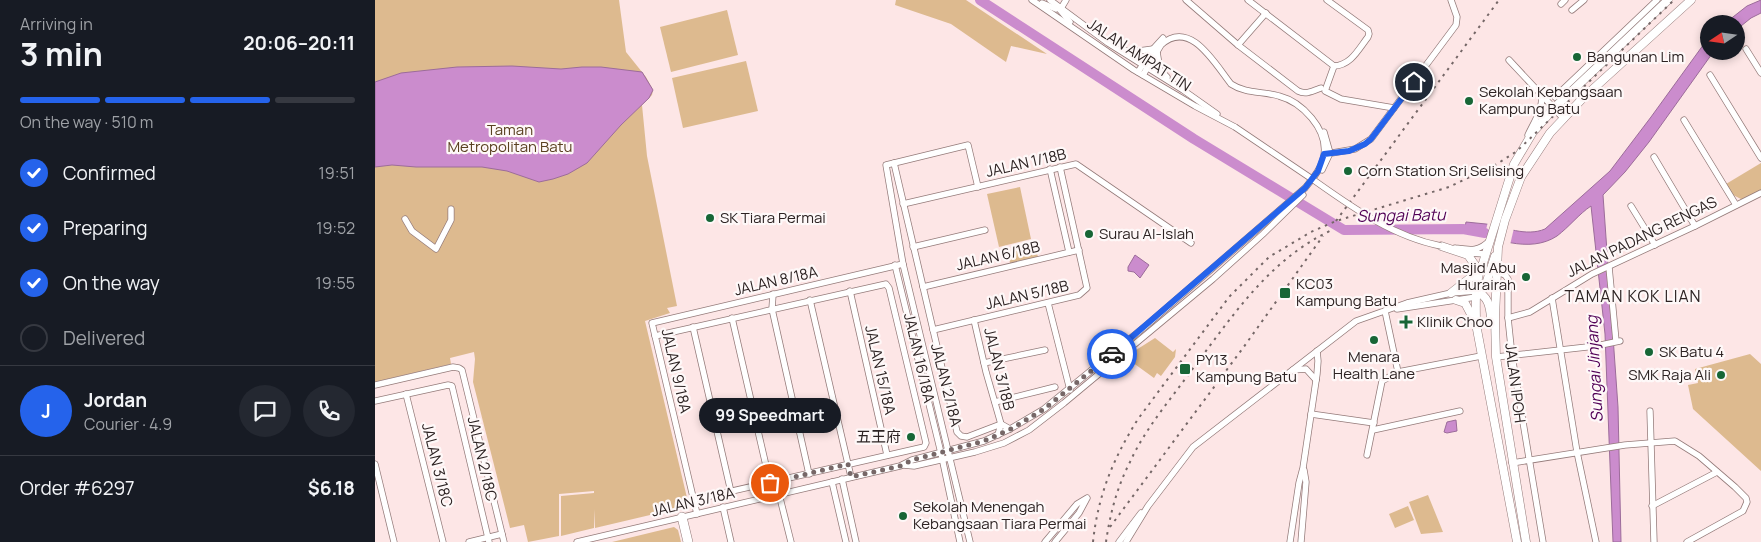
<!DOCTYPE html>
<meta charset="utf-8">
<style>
:root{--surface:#171b24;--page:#242831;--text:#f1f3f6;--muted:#9ea1a6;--line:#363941;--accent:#2563eb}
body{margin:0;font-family:Manrope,"Noto Sans SC",sans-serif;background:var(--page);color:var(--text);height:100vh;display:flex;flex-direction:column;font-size:19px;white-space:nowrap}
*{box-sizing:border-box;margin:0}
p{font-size:16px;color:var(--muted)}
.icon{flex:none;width:28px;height:28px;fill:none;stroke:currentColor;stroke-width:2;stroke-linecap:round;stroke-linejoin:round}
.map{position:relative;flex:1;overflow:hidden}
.drawer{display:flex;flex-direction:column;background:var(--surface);width:375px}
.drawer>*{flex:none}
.needle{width:32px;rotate:257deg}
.buttons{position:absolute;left:1325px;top:15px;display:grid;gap:10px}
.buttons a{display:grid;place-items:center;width:45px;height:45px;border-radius:50%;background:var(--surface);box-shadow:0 2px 8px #0003;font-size:25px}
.pin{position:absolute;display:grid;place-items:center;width:42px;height:42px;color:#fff;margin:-21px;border:2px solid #fff;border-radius:50%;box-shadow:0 1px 5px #0007}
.courier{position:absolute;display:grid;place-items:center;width:50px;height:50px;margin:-25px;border:4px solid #2563eb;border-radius:50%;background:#fff;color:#222;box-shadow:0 1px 6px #0007}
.bubble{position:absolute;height:35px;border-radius:18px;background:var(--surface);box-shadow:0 2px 8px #0003;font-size:16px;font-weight:700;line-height:35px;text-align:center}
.head em{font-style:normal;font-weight:700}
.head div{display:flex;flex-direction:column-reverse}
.head{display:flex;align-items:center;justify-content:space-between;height:85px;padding:0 20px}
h1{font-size:32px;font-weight:700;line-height:38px}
.bar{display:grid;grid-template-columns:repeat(4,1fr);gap:8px 5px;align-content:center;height:60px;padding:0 20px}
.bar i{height:6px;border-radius:4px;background:var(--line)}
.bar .current{background:var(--accent)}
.bar p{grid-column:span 4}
.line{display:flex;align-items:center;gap:12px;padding:0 20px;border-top:1px solid var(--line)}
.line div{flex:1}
.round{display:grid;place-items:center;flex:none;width:52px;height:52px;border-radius:26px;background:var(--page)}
ol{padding:0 20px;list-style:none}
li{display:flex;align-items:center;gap:15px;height:55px}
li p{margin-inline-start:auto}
li .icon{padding:5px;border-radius:50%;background:var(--accent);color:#fff;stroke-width:4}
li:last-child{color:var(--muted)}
li i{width:28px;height:28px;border:2px solid var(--line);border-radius:50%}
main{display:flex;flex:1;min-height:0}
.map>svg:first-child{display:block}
.green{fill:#ddba8f}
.water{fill:#cb8ccd;stroke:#9c6c9a}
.pier{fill:#fde6e6}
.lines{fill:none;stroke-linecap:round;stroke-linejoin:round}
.river{stroke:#cb8ccd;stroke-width:10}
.minor-casing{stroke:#947b7a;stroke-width:7}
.major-casing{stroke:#947b7a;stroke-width:9}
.highway-casing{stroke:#947b7a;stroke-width:10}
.minor{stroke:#fff;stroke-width:5.5}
.major{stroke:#fff;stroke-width:8}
.highway{stroke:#fff;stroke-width:9}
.rail{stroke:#756767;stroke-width:2;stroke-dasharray:2.5 5;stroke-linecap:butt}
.minor-bridge-casing{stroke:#947b7a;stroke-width:7;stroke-linecap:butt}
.minor-bridge{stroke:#fff;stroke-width:5.5}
.done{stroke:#766767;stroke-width:5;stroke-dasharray:0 9}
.route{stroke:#2563eb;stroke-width:6}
.poi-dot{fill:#176636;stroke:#fef8f8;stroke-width:2}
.labels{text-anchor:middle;stroke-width:4.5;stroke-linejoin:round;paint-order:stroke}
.street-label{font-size:15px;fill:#2d2323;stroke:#fef8f8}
.poi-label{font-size:15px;fill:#2d2323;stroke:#fef8f8;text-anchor:start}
.park-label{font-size:15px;fill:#5a4121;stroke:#fef8f8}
.water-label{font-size:16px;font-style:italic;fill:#510056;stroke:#fef8f8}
.neighbourhood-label{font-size:16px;letter-spacing:1px;fill:#2d2323;stroke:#fef8f8}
</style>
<main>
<section class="drawer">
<div class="head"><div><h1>3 min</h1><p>Arriving in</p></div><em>20:06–20:11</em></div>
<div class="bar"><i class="current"></i><i class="current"></i><i class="current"></i><i></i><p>On the way · 510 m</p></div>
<ol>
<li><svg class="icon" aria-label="check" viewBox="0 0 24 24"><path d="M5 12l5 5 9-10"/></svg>Confirmed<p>19:51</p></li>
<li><svg class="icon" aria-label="check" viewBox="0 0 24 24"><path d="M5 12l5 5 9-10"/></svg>Preparing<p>19:52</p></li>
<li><svg class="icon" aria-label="check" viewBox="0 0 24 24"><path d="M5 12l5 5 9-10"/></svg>On the way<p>19:55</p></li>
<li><i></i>Delivered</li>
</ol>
<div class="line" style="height:90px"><b class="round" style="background:var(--accent);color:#fff">J</b><div><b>Jordan</b><p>Courier · 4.9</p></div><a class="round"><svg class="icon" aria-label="chat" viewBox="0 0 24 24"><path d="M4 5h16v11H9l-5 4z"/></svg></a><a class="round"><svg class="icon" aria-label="phone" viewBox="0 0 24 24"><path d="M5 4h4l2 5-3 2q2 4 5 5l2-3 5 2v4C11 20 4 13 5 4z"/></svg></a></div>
<div class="line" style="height:65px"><div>Order #6297</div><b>$6.18</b></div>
</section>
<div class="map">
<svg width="1386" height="542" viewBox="0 0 1386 542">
<rect width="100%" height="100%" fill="#fde6e6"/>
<g class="green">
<polygon points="0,0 244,0 251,52 271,77 278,90 277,95 267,105 272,156 302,306 292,308 295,313 270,321 313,502 309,507 220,528 219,509 219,528 186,536 186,496 219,493 219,491 184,494 184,536 153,542 149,525 135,528 98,382 100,359 99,352 75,358 76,364 0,382"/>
<polygon points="521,0 591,0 672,54 636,46 631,62 576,24 520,5"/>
<polygon points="352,10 363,55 296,72 285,27"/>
<polygon points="371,61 383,111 308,128 297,78"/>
<polygon points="1386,163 1386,191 1368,200 1358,195 1351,184"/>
<polygon points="645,187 656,239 624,247 612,194"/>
<polygon points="660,246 663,257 635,263 633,253"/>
<polygon points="780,338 798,352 801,349 800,357 786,376 782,373 779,378 750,357"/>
<polygon points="1375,354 1386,364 1386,471 1318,409 1313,385 1323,383 1320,369"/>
<polygon points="1053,495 1068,532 1046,534 1034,502"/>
<polygon points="1033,506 1039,520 1020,528 1014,514"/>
<polygon points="299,527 303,530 306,542 237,542"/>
</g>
<g class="water">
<polygon points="1386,0 1386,13 1376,18 1361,30 1361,24 1349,24 1372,6"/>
<path d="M1334,37v14h5l-65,91 -24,30 -22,23 15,212 3,135h-8l-8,-208 -14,-128c-12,8 -22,21 -34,30 -27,18 -66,3 -92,-9l1,-5c7,1 13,1 20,2 19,3 40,13 59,5l65,-58 41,-54z"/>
<polygon points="137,66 186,69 207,67 226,67 267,72 278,90 274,98 246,125 212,163 193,174 178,179 164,182 132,171 107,167 41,167 17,165 0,167 0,82 26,73 82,67"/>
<polygon points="760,255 774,265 765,278 759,272 753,271 753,267"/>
<polygon points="1081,420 1082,431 1072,433 1069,432 1072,422"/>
</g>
<polygon class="pier" points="1113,222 1139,228 1135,245 1109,237"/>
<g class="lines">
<polyline class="river" points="605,0 819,139 969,230 1088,229 1110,233"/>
<g class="minor-casing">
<g id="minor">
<polyline points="657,0 759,70 820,106 860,127"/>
<polyline points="675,0 733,43 808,90 842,114"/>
<polyline points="691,0 685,10 695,22"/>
<path d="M811,0l52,45 60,46c8,4 15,0 23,-3"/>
<polyline points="873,0 959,66 950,91 966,99 1019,108"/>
<path d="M952,0l41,30 1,4 -1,3c-10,13 -17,28 -34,29"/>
<polyline points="667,3 681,9 686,7"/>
<polyline points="1186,4 1190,0"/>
<polyline points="1197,10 1209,0"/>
<polyline points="863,45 891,13"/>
<polyline points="1371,49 1386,73"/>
<polyline points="749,50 756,52 778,49"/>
<polyline points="782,52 785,70 792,77"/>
<polyline points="1134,60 1189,119"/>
<polyline points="763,72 778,49 788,38"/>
<polyline points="1335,75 1386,158"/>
<polyline points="1180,97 1282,0"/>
<polyline points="1309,120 1361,205"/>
<path d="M1153,135c6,-13 14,-24 14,-39"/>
<polyline points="951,154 980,149 996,139 1081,25 1082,17 1076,0"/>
<polyline points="1279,157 1320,226"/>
<polyline points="519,163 582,432 586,436 592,437 626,424 635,429"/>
<polyline points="675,169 694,252"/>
<polyline points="947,170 955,153 949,132"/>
<polyline points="528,204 701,164 816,243"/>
<polyline points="1256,206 1280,245"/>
<polyline points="30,219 37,231 61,249 76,220 76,209"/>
<polyline points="538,247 610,230"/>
<path d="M1080,248c15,2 24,4 35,-8"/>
<polyline points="1092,253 1111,254"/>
<polyline points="520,265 566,453 585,542"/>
<polyline points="1234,267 1241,341"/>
<polyline points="1122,272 1130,275 1133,279 1133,318 1137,356 1168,542"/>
<polyline points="548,287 704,250"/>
<polyline points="475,291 512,455"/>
<polyline points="398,294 397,309 434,474"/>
<polyline points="1177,298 1202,452 1221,542"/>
<polyline points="435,300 476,477"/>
<polyline points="673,303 695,390"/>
<polyline points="1022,309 1101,297"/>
<polyline points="1010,311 1023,372"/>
<polyline points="357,318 398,496"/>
<polyline points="1133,318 1155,312 1217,274 1320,226 1386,193"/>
<polyline points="599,320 611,372 626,424 623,435"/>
<polyline points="318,327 356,492"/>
<polyline points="558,330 704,295 712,288 685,167"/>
<polyline points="280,336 511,284 514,288 551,443 549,447 318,500"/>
<polyline points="1121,357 1221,346 1245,341"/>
<polyline points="609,363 670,350"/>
<polyline points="918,370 931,369 941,380"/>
<polyline points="0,385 78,367 84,368 87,370 129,542"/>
<polyline points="31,394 68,542"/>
<polyline points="0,401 73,385 77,386 114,542"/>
<polyline points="620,402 680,387"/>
<polyline points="1275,411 1279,542"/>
<polyline points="936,414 999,423"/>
<polyline points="998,430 1085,411"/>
<polyline points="992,455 1007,381 1023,372 1106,356"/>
<polyline points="1137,463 1250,445 1300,441 1324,456 1360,487 1371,498 1372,502 1368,511 1312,542"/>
<polyline points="0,464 19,542"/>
<polyline points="528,465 539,466 600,452 629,443 654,430 689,403 838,279 888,234 928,195"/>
<polyline points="467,479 481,542"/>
<polyline points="457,482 471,542"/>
<polyline points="404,494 416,542"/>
<polyline points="1277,506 1342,472"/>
<polyline points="348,507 356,542"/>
<polyline points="322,514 277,323 528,264"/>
<polyline points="94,542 127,534"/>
<path d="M202,542l323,-76 12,-6 72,-19 26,-12 34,-20 104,-85 157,-136c8,-10 17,-20 19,-33 4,-26 -22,-53 -45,-59 -17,-5 -33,-2 -48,-12 -16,-20 -41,-66 -70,-39l-18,30"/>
<polyline points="595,542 528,264 511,165 593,145 603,187"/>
<polyline points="670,542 702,504 712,498"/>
<polyline points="680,542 704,513 711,500"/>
<polyline points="744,542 766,513"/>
<polyline points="751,542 773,506 818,447 981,321 1032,303 1076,293 1101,291"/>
<polyline points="915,542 924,483 928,468 942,374 943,361 942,351"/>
<polyline points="926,542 931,482 929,470"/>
</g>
</g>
<g class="major-casing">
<g id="major">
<polyline points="1066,246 1093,255 1104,271"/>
<path d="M1101,291c12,5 14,15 15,27"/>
<polyline points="1076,293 1104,271"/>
<polyline points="1103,295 1111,284 1120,256"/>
<polyline points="1081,300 1090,303 1099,320"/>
<path d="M1142,542l-41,-218c0,-20 -2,-43 7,-61l31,-99 19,-32 21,-24 114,-108"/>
<polyline points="1151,542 1121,357 1120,318 1123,247 1130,220 1146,177 1175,133 1207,99 1316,0"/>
</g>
</g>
<g class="highway-casing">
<polyline id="highway" points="307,517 313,542"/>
</g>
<use href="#minor" class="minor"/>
<use href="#major" class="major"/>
<use href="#highway" class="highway"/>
<g class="rail">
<polyline points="961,221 1124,0"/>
<polyline points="735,527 868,348 948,236"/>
<path d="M718,542c5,-47 20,-83 45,-123l91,-122 40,-40 42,-25 25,-11 113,-34 48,-23 20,-13 157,-151"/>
<path d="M731,542c4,-28 11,-55 24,-80 15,-33 40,-62 61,-91 41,-54 78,-112 141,-141"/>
</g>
<g class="minor-bridge-casing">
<path id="minor-bridge" d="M860,127c27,18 53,36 80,54 38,27 79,56 126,65"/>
</g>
<use href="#minor-bridge" class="minor-bridge"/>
</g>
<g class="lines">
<polyline class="done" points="395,483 473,464 476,477 525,466 537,460 609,441 636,429 669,409 737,354"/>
<polyline class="route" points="737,354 930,188 943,171 949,154 974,151 990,144 996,139 1039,82"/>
</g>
<g class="poi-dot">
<circle cx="1202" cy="57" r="5"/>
<circle cx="1094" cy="101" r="5"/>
<circle cx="973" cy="171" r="5"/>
<circle cx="335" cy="218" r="5"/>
<circle cx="714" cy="234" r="5"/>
<circle cx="1151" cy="277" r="5"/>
<rect x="904" y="287" width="12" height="12" rx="2.5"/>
<path d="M1028.5 314.5h5v5h5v5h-5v5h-5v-5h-5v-5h5z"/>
<circle cx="999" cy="340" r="5"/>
<circle cx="1274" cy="352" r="5"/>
<rect x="804" y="363" width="12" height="12" rx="2.5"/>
<circle cx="1346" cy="375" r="5"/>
<circle cx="536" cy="437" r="5"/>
<circle cx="528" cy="516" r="5"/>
</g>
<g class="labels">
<g class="street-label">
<text transform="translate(764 55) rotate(33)" y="5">JALAN AMPAT TIN</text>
<text transform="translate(651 163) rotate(-13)" y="5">JALAN 1/18B</text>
<text transform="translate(1267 237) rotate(-26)" y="5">JALAN PADANG RENGAS</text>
<text transform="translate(623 256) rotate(-13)" y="5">JALAN 6/18B</text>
<text transform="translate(401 281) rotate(-13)" y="5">JALAN 8/18A</text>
<text transform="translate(652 295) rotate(-13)" y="5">JALAN 5/18B</text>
<text transform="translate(544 358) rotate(77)" y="5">JALAN 16/18A</text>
<text transform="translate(624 369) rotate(76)" y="5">JALAN 3/18B</text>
<text transform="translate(505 370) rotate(77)" y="5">JALAN 15/18A</text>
<text transform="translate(301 371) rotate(77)" y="5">JALAN 9/18A</text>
<text transform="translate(1140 383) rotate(83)" y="5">JALAN IPOH</text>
<text transform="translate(571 385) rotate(76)" y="5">JALAN 2/18A</text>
<text transform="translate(107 459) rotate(77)" y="5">JALAN 2/18C</text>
<text transform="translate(62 465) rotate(76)" y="5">JALAN 3/18C</text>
<text transform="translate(318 502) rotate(-13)" y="5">JALAN 3/18A</text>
</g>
<g class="poi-label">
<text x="1212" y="62">Bangunan Lim</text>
<text x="1104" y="97">Sekolah Kebangsaan<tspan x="1104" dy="17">Kampung Batu</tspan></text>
<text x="983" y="176">Corn Station Sri Selising</text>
<text x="345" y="223">SK Tiara Permai</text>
<text x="724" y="239">Surau Al-Islah</text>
<text x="1141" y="273" text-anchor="end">Masjid Abu<tspan x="1141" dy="17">Hurairah</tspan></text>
<text x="921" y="289">KC03<tspan x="921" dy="17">Kampung Batu</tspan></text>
<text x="1042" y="327">Klinik Choo</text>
<text x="1284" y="357">SK Batu 4</text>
<text x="999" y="362" text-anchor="middle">Menara<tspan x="999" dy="17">Health Lane</tspan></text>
<text x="821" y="365">PY13<tspan x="821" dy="17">Kampung Batu</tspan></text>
<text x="1336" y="380" text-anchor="end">SMK Raja Ali</text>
<text x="526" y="442" text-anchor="end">五王府</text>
<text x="538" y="512">Sekolah Menengah<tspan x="538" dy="17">Kebangsaan Tiara Permai</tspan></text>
</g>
<g class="park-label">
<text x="135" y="135">Taman<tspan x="135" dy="17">Metropolitan Batu</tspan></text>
</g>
<g class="water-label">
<text transform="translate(1026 215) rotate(-1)" y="6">Sungai Batu</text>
<text transform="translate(1219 369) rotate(-93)" y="6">Sungai Jinjang</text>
</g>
<g class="neighbourhood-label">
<text x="1258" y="302">TAMAN KOK LIAN</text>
</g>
</g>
</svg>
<div class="buttons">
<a><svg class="needle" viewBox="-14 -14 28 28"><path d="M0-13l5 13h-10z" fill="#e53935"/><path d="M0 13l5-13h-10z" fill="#9ea1a6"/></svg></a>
</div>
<div class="pin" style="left:395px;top:483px;background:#ea580c"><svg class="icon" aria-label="bag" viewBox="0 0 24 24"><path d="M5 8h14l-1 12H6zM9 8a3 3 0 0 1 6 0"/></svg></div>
<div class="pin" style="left:1039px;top:82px;background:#1f2937"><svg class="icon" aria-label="home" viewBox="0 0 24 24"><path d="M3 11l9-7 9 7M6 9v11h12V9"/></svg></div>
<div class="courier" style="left:737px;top:354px"><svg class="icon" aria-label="car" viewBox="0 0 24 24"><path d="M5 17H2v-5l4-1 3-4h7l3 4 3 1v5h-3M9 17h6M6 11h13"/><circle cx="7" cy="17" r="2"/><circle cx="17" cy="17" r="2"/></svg></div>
<div class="bubble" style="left:324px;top:398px;width:142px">99 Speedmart</div>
</div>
</main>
